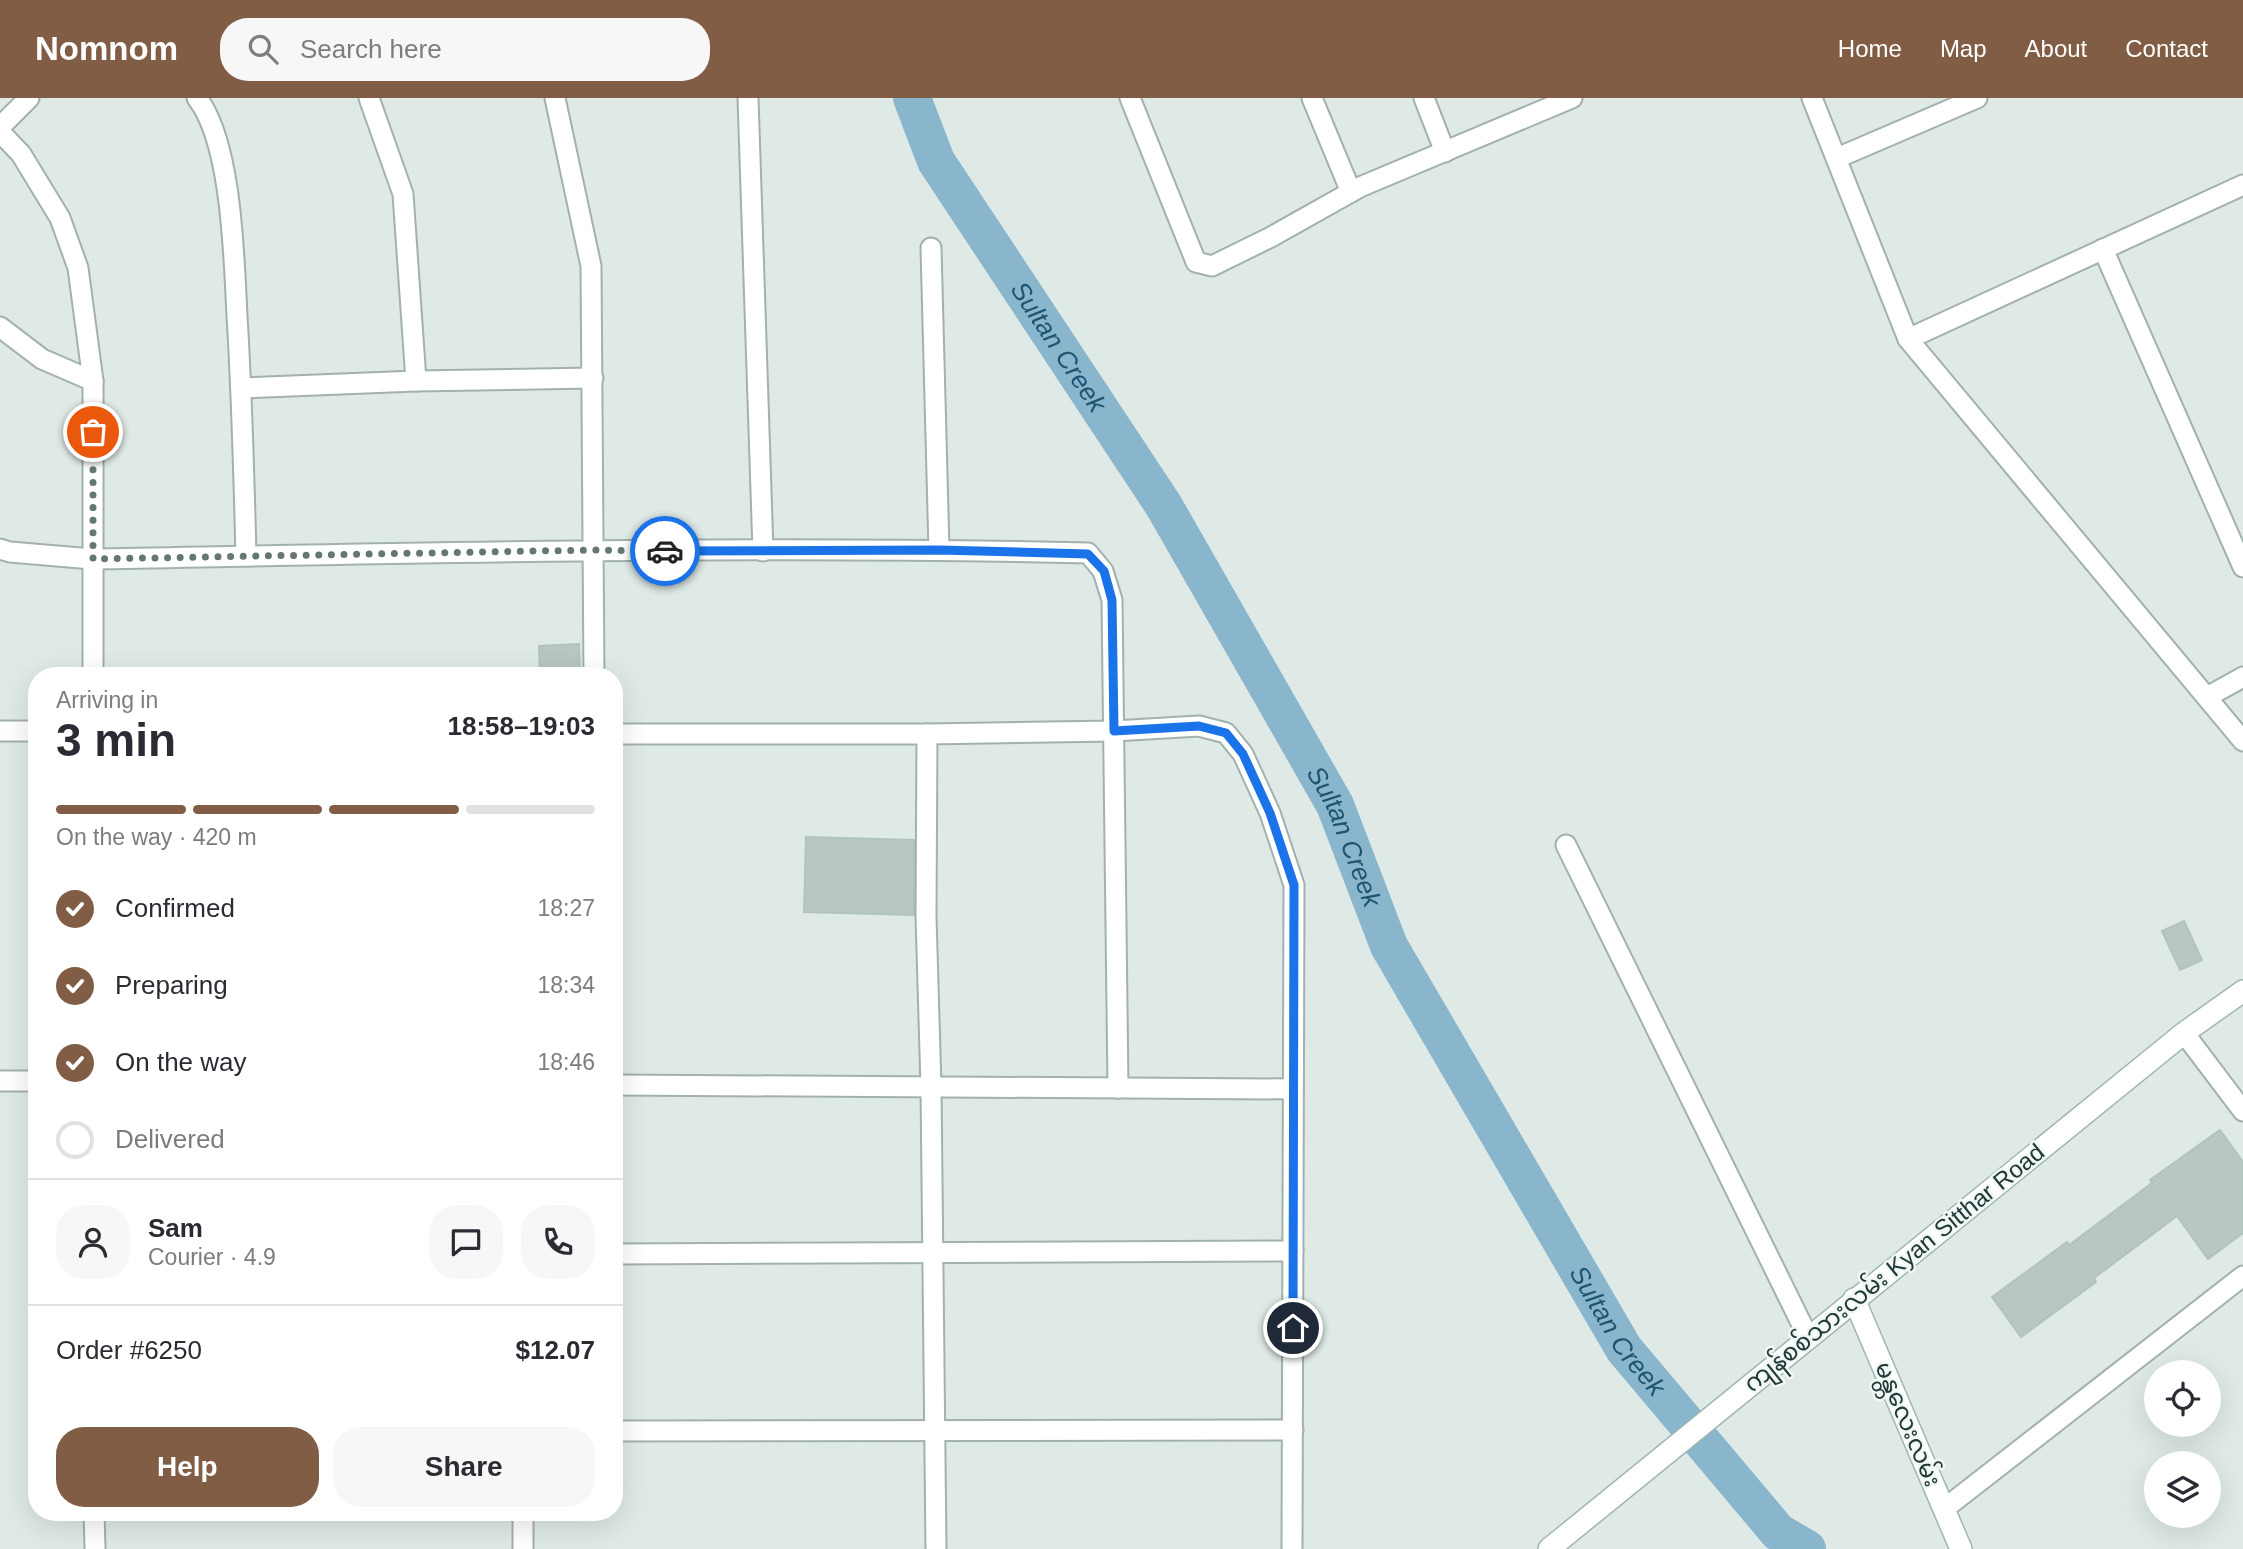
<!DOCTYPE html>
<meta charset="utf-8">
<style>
:root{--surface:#fff;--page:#f7f7f7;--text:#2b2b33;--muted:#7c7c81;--line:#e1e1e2;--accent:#815d45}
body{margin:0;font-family:Helvetica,"Noto Sans Myanmar",sans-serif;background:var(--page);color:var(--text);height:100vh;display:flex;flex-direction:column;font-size:26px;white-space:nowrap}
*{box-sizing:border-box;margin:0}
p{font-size:23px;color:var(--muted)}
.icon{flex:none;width:38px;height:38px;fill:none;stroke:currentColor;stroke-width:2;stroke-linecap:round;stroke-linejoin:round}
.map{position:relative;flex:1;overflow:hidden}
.drawer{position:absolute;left:28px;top:569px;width:595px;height:854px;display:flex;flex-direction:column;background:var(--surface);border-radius:28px;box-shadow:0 7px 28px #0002}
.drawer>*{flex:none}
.controls{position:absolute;left:2144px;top:1262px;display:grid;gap:14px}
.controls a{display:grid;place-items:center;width:77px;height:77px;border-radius:50%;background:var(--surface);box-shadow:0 7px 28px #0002;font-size:35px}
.pin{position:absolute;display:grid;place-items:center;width:60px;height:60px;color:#fff;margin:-30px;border:4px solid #fff;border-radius:50%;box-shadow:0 2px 7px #0007}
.courier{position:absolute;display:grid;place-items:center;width:70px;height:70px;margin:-35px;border:5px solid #1a73e8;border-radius:50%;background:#fff;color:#222;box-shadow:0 2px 9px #0007}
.headline em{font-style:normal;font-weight:700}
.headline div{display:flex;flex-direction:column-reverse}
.headline{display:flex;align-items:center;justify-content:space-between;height:119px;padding:0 28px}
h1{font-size:46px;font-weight:700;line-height:52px}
.bar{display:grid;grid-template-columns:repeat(4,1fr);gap:10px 7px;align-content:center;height:84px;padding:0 28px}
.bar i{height:9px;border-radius:5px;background:var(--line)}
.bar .active{background:var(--accent)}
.bar p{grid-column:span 4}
.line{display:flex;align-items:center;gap:18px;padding:0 28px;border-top:2px solid var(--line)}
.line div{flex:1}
.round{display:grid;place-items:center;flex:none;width:74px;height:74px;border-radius:28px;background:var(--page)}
ol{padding:0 28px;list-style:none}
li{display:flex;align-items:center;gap:21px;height:77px}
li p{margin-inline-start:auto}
li .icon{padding:7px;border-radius:50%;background:var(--accent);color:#fff;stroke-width:4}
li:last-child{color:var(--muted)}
li i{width:38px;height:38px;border:4px solid var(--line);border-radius:50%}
.cta{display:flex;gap:14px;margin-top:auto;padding:14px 28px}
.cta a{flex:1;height:80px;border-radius:28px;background:var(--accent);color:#fff;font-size:28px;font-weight:700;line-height:80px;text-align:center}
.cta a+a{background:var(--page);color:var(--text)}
header{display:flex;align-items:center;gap:42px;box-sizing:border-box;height:98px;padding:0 35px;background:var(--accent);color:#fff}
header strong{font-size:33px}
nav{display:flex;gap:38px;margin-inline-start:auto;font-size:24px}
.search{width:490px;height:63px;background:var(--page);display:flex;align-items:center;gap:18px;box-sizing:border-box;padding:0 24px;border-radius:28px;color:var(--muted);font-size:26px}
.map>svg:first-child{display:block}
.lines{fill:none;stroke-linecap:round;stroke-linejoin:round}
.stream{stroke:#89b6cd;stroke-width:6}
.river{stroke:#89b6cd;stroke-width:38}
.building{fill:#b8c7c4;stroke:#b2c3bf;stroke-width:2}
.street-casing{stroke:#a2b1af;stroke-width:23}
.secondary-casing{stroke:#9fb5b1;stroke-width:24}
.street{stroke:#fff;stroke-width:19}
.secondary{stroke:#fff;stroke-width:21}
.done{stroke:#647775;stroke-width:7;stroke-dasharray:0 12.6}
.route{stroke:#1a73e8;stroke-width:9}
.labels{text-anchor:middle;stroke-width:5;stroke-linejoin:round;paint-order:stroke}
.street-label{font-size:24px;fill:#213937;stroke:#f0f7f4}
.water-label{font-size:26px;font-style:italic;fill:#1e5472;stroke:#f0f7f4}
</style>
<header>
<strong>Nomnom</strong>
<div class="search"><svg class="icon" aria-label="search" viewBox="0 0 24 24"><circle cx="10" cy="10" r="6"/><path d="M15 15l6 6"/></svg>Search here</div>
<nav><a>Home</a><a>Map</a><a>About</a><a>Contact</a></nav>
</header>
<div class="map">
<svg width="2243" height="1451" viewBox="0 0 2243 1451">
<rect width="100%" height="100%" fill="#dfeae7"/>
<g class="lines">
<polyline class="stream" points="1804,1451 1804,1449"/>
<path class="river" id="s1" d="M912,0l24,63 228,345 171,299 54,141 235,403 154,183 29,17"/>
</g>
<g class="building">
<polygon points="579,546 580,578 540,578 539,548"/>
<polygon points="806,739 914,742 914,817 804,814"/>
<polygon points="2184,823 2202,862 2180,872 2162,833"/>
<polygon points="2220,1032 2243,1064 2243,1135 2208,1161 2177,1118 2094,1180 2096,1184 2021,1239 1992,1199 2067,1144 2069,1147 2152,1085 2150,1082"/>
</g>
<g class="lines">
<g class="street-casing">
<g id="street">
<path d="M197,0c35,45 37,160 40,218 5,80 7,160 9,240"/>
<polyline points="369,0 403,96 416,283"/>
<polyline points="555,0 591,168 594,578"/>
<polyline points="748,0 763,453"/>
<polyline points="1130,0 1196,164 1212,168 1271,139 1360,89 1572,0"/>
<polyline points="1312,0 1351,94"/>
<polyline points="1424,0 1445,54"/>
<polyline points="1812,0 1908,241 2243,643"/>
<polyline points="0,29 29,0"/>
<polyline points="0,34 21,56 60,120 78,170 93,283 93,578"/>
<polyline points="1837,60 1977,0"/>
<polyline points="931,150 939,452"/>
<polyline points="2103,151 2243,469"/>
<polyline points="0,229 42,261 93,283"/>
<polyline points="1908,241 2243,87"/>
<polyline points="241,290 416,283 593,280"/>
<path d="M0,451l10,3 82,7c332,-6 664,-14 996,-6l15,18 9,29 6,488"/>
<polyline points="2207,599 2243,579"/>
<polyline points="0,633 37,633"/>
<polyline points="614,636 927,636 1114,633 1199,628 1226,635 1243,656 1270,715 1294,787 1292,1451"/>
<polyline points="927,636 926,818 931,989 936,1451"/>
<polyline points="1566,747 1808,1239"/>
<polyline points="2184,935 2243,1013"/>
<polyline points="0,983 37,983"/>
<polyline points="614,987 1293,991"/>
<polyline points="614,1156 1293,1153"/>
<polyline points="614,1333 1293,1332"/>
<polyline points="1944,1411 2243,1178"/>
<polyline points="94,1414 95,1451"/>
<polyline points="523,1451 523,1414"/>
</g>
</g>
<g class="secondary-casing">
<g id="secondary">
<polyline points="1854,1201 1961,1451"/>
<polyline points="1549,1451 2184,935 2243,893"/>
</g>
</g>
<use href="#street" class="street"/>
<use href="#secondary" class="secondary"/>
</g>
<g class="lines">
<polyline class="done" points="93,334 93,461 594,452 665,453"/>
<polyline class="route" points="665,453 939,452 1088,456 1104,473 1112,502 1114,633 1199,628 1226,635 1243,656 1270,715 1294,787 1293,1230"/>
</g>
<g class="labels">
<g class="street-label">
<text transform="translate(1894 1170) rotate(-39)" y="8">ကျန်စစ်သားလမ်း Kyan Sitthar Road</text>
<text transform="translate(1908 1326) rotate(67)" y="8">မန္တလေးလမ်း</text>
</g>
<g class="water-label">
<text dy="9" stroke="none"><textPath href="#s1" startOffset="290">Sultan Creek</textPath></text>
<text dy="9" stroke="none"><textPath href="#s1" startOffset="858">Sultan Creek</textPath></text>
<text dy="9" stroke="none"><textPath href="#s1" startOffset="1424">Sultan Creek</textPath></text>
</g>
</g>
</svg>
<div class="controls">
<a><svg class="icon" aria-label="locate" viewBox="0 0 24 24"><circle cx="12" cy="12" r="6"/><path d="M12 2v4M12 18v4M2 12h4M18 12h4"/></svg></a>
<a><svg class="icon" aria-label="layers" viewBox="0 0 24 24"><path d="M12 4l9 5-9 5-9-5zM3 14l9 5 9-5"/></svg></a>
</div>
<div class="pin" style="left:93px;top:334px;background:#ea580c"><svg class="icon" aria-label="bag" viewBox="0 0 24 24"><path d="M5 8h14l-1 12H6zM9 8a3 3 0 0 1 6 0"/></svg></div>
<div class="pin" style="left:1293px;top:1230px;background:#1f2937"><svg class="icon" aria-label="home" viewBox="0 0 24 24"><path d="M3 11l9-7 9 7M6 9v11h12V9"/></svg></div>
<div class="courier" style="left:665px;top:453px"><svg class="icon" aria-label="car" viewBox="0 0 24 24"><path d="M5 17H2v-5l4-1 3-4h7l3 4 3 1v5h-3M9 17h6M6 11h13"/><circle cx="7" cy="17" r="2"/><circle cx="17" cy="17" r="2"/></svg></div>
<section class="drawer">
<div class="headline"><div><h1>3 min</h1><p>Arriving in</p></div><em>18:58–19:03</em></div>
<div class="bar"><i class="active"></i><i class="active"></i><i class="active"></i><i></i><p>On the way · 420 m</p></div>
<ol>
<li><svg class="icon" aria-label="check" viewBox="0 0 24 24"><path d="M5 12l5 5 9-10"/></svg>Confirmed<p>18:27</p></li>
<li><svg class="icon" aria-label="check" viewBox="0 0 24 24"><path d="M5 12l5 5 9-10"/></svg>Preparing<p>18:34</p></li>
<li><svg class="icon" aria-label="check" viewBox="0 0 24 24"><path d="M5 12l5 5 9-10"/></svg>On the way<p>18:46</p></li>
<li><i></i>Delivered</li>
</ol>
<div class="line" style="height:126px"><a class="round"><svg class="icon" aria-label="person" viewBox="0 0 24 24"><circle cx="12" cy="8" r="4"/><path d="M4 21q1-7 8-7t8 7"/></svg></a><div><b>Sam</b><p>Courier · 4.9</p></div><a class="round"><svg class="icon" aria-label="chat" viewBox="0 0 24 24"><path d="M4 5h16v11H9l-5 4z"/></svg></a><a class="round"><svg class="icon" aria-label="phone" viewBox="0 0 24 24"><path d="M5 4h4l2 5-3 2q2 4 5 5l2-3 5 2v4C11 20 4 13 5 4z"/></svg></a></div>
<div class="line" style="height:91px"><div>Order #6250</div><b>$12.07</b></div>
<div class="cta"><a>Help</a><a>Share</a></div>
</section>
</div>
